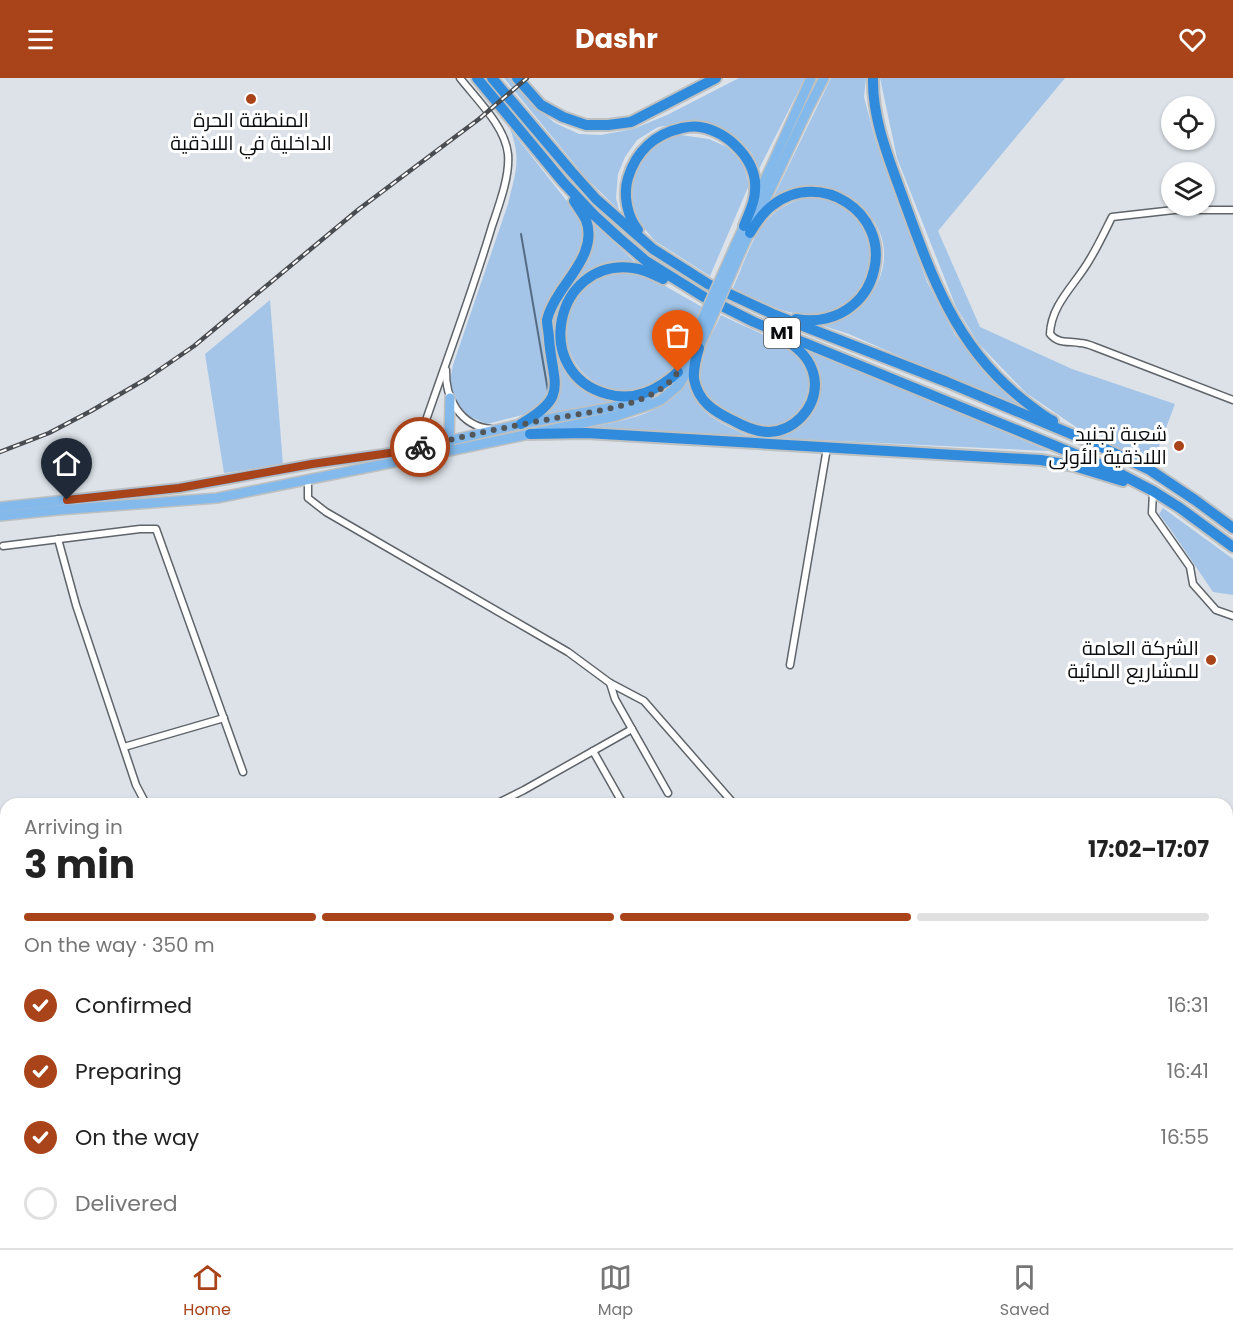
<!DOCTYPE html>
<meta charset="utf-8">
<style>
:root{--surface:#fff;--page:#f6f6f6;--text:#222;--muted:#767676;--line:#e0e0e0;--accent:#a9431a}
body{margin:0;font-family:Poppins,Cairo,sans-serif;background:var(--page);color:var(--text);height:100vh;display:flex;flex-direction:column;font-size:22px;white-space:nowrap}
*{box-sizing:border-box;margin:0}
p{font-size:20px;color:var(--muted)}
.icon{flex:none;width:33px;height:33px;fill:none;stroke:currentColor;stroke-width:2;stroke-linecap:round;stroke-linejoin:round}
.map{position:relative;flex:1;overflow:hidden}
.panel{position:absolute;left:0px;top:720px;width:1233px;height:450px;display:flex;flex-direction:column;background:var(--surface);border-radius:18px 18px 0 0;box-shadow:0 2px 4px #0004}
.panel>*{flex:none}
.buttons{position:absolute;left:1161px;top:18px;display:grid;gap:12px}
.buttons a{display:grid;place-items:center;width:54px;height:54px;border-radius:50%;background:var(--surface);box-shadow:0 2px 4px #0004;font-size:30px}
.pin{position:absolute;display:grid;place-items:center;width:51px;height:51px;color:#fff;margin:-62px -26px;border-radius:50% 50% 50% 0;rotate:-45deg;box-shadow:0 0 6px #0007}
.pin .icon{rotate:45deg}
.courier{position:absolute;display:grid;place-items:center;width:60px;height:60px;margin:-30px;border:4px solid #a9431a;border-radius:50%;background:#fff;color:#222;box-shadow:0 2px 8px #0007}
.headline em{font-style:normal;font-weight:700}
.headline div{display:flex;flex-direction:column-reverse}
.headline{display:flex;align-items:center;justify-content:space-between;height:102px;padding:0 24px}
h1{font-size:39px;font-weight:700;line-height:45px}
.bar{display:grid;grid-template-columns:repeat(4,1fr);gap:9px 6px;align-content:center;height:72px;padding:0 24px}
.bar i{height:8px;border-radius:4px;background:var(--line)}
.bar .active{background:var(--accent)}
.bar p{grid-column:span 4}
ol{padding:0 24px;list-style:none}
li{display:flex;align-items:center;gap:18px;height:66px}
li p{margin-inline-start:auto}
li .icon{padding:6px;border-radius:50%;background:var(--accent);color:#fff;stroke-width:4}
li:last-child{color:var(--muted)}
li i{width:33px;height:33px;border:3px solid var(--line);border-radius:50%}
header{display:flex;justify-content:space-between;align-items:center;height:78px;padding:0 24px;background:var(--accent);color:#fff;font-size:27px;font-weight:700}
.tab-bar{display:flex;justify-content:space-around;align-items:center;height:84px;border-top:2px solid var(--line);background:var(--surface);font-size:16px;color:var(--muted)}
.tab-bar a{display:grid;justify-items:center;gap:3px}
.tab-bar .active{color:var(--accent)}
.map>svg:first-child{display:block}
.green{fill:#a4c5e7}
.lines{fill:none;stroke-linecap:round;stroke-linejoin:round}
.stream{stroke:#566c84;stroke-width:2}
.minor-casing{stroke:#5e6469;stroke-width:9}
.primary-casing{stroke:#bfc0c0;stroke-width:12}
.motorway-casing{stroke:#bfc0c0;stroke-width:14}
.minor{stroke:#fff;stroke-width:6}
.primary{stroke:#83b9eb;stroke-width:9}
.motorway{stroke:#318bdd;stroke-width:10}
.rail-casing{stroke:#494c50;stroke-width:4.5}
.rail{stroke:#fff;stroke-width:2;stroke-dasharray:7;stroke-linecap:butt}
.primary-bridge-casing{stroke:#bfc0c0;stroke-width:12;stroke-linecap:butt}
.primary-bridge{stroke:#83b9eb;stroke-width:9}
.done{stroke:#54575a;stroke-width:6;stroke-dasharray:0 10.8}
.route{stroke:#a9431a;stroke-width:8}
.poi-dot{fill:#a9431a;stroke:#fff;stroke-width:2}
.labels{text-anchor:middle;stroke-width:6;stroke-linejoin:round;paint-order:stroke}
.shield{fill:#fff;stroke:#545556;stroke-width:1.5}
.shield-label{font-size:18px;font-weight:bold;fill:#0a0c0e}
.poi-label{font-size:20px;fill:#0a0c0e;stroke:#fff;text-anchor:end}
</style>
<header><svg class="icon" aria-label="menu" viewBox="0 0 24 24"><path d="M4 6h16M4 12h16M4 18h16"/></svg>Dashr<svg class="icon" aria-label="heart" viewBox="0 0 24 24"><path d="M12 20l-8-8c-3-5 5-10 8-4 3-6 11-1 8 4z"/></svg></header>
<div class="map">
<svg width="1233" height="1170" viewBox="0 0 1233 1170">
<rect width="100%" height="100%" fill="#dce2e8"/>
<g class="green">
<polygon points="504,0 509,0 532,26 555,45 579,56 601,57 633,51 667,37 739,0 805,0 759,91 751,74 726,56 696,44 658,49 637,62 625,79 618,96 616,120 619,132 586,100"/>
<path d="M831,0h35l-2,19 11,42 52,143 28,53 55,63 22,16 -183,-80 -28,-9c8,-2 15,-3 22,-7 31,-14 50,-53 37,-85 -12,-32 -48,-53 -82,-46 -9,2 -17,7 -25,11z"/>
<polygon points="880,0 1065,0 938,153 980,249 1072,291 1175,326 1152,387 1082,353 1026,315 978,265 956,229 897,80"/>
<path d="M510,51l60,76 13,20 2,16 -6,14 -28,41 -10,23 8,63 -3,18 -16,13 -43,11 -19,-8 -12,-15 -7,-16 4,-20 55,-161c7,-30 14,-45 2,-75z"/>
<polygon points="681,57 709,61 727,69 743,85 749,107 710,198 655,163 637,142 632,129 633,99 641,77 655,64"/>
<path d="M810,119c12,1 29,3 39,12 3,2 6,7 9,10 28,33 12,80 -29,92 -7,3 -15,5 -22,4 -26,-1 -51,-17 -74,-27 18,-41 26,-81 77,-91z"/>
<path d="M590,142l44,41c-8,0 -19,-1 -27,1 -26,9 -49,32 -51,60 -1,5 0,10 1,14 0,12 2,25 10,35 10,15 28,25 45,31l-67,12c3,-3 7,-6 10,-10 12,-16 2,-48 -1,-67 -1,-6 -4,-13 -3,-19 5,-33 58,-58 39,-98z"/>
<path d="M614,195h19l18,5 51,29c-9,19 -21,53 -36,68 -7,6 -16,10 -24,13 -54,15 -96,-44 -65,-90 5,-8 12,-15 20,-19 5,-3 12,-4 17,-6z"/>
<polygon points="270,222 283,387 224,395 205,276"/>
<path d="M721,237c19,10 62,26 76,40 9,9 12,22 11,34 -3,22 -22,40 -45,37 -16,-2 -48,-20 -58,-34 -4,-5 -6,-15 -6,-21 0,-17 15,-40 22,-56z"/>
<path d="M806,271l243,102 -276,-13c11,-4 25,-8 33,-19 3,-5 4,-12 7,-18 9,-22 8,-33 -7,-52z"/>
<path d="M689,303c2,6 3,13 6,18 10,19 36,29 54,37l-158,-9c37,-7 74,-14 98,-46z"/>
<polygon points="1163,430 1233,481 1233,517 1213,514 1173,455 1159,436"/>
</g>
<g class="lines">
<polyline class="stream" points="521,156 548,313"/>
<g class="minor-casing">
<g id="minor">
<path d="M1233,132h-59l-62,7c-7,14 -14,29 -22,42 -14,25 -39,45 -40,75 8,10 18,7 30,9 5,0 10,2 15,4l138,53"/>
<path d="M446,292c-1,28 14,56 45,59"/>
<path d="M405,371l12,-10 7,-13c23,-67 48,-133 68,-200 7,-21 18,-50 16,-72 -3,-28 -31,-54 -48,-76"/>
<polyline points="308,401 308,420 326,434 568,574 610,605 644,623 734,726"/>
<polyline points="1153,414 1152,435 1190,489 1193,506 1216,532 1233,538"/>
<polyline points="58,461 76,527 136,707 146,726"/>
<polyline points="3,468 140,451 156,451 243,694"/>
<polyline points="790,587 827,370"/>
<polyline points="610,605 615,621 668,715"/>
<polyline points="124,669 224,640"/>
<polyline points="593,673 623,726"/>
<polyline points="496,726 524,712 632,651"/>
<polyline points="1227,1017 1233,1030"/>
<polyline points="1227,1052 1233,1043"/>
<polyline points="1227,1085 1233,1088"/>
<polyline points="1227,1137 1233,1140"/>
<polyline points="340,1164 342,1170"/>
<polyline points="411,1164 415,1170"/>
<polyline points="1073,1164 1080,1170"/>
<polyline points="1130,1164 1137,1170"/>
<polyline points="861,1170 869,1164"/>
<polyline points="991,1170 998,1164"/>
<polyline points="1056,1170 1062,1164"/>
<polyline points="1106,1170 1112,1164"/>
</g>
</g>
<g class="primary-casing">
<g id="primary">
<polyline points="755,124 811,0"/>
<polyline points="734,170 747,142"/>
<polyline points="741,173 808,31 824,0"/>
<polyline points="674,300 683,284 698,251"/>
<polyline points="449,366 450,320"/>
<polyline points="0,429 179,410 312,386 404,373 521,346 613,329 638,323 648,318"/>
<polyline points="0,438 58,432 217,420 449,373 616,338 652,326 661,322 679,307 691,287 706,254"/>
</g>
</g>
<g class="motorway-casing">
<g id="motorway">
<polyline points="477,0 563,104 594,137 618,159 646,183 704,219 754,244 1109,390 1153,413 1180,430 1233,469"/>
<polyline points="492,0 571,93 596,121 653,171 708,206 775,237 947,304 1095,366 1150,392 1195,422 1233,450"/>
<polyline points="517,0 541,27 563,39 586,47 608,47 631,44 716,0"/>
<path d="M873,0c-1,41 16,81 30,120 27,74 50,143 113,196 12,10 24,20 37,27"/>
<path d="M638,152c-11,-14 -15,-35 -10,-52 8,-27 27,-44 54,-50 5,-1 12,-2 18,-1 29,5 58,34 55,64 0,12 -7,24 -11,35"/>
<path d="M750,155c6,-10 13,-21 23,-28 47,-36 115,7 101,65 -3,14 -10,26 -21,35 -15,13 -37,18 -57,14"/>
<path d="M663,201c-10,-5 -19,-10 -30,-11 -79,-10 -102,106 -26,126 28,8 51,-4 71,-22"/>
<path d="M699,270c-3,10 -6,20 -5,31 4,23 21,33 40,42 11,6 22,11 35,11 25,-1 46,-23 46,-48 -1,-21 -13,-34 -30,-44"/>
<path d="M521,346c48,-28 32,-38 28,-85 0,-6 -2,-13 -2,-19 2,-10 8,-20 14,-29 14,-21 35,-44 25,-71 -3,-6 -8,-13 -12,-19"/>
<polyline points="530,356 586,355 1041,382 1074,388 1123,403"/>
</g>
</g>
<use href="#minor" class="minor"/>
<use href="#primary" class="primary"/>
<use href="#motorway" class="motorway"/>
<g class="rail-casing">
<polyline id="rail" points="0,374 49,355 91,333 146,301 194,268 359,131 479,41 527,0"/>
</g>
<use href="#rail" class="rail"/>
<g class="primary-bridge-casing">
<g id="primary-bridge">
<polyline points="698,251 734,170"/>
<polyline points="706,254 741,173"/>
</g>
</g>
<use href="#primary-bridge" class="primary-bridge"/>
</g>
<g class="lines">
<path class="done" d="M420,369c45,-11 90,-21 136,-29 32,-6 69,-9 98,-25 10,-5 18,-13 24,-21"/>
<polyline class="route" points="67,422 179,410 312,386 404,373 420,369"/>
</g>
<g class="poi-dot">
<circle cx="251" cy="21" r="6"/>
<circle cx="1179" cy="368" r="6"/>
<circle cx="1211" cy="582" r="6"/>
</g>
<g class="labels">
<rect class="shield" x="764" y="240" width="36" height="30" rx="4.5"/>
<g class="shield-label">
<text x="782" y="261">M1</text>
</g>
<g class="poi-label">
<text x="251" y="49" text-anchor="middle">المنطقة الحرة<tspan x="251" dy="23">الداخلية في اللاذقية</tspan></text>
<text x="1167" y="363">شعبة تجنيد<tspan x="1167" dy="23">اللاذقية الأولى</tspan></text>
<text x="1199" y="577">الشركة العامة<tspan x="1199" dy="23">للمشاريع المائية</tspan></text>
</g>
</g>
</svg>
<div class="buttons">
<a><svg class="icon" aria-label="locate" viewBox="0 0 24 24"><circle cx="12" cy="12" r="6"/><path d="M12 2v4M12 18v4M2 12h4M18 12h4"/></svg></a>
<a><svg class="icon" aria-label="layers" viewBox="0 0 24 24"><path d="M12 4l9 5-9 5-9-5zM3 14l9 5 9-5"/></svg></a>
</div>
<div class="pin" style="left:678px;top:294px;background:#ea580c"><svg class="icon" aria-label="bag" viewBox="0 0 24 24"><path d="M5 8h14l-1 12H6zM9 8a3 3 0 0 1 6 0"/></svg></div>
<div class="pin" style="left:67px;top:422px;background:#1f2937"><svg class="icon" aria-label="home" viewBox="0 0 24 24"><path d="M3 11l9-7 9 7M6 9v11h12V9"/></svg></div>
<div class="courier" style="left:420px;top:369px"><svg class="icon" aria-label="bike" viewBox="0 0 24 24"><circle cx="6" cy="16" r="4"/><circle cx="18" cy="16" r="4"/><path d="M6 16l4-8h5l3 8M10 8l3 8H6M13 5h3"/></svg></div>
<section class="panel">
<div class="headline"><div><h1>3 min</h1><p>Arriving in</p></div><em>17:02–17:07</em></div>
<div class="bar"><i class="active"></i><i class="active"></i><i class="active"></i><i></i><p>On the way · 350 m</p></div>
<ol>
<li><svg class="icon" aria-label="check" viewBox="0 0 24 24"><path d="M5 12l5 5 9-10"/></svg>Confirmed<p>16:31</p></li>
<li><svg class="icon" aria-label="check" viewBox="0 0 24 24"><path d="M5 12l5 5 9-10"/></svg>Preparing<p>16:41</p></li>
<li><svg class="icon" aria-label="check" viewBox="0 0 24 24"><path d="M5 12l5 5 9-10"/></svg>On the way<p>16:55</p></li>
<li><i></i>Delivered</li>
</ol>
</section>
</div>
<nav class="tab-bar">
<a class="active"><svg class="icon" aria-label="home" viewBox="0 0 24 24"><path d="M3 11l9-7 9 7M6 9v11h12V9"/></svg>Home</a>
<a><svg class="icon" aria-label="map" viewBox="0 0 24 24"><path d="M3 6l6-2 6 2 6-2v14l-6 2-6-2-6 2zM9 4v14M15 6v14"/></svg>Map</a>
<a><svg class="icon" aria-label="saved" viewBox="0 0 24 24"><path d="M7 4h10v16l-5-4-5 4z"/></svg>Saved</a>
</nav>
